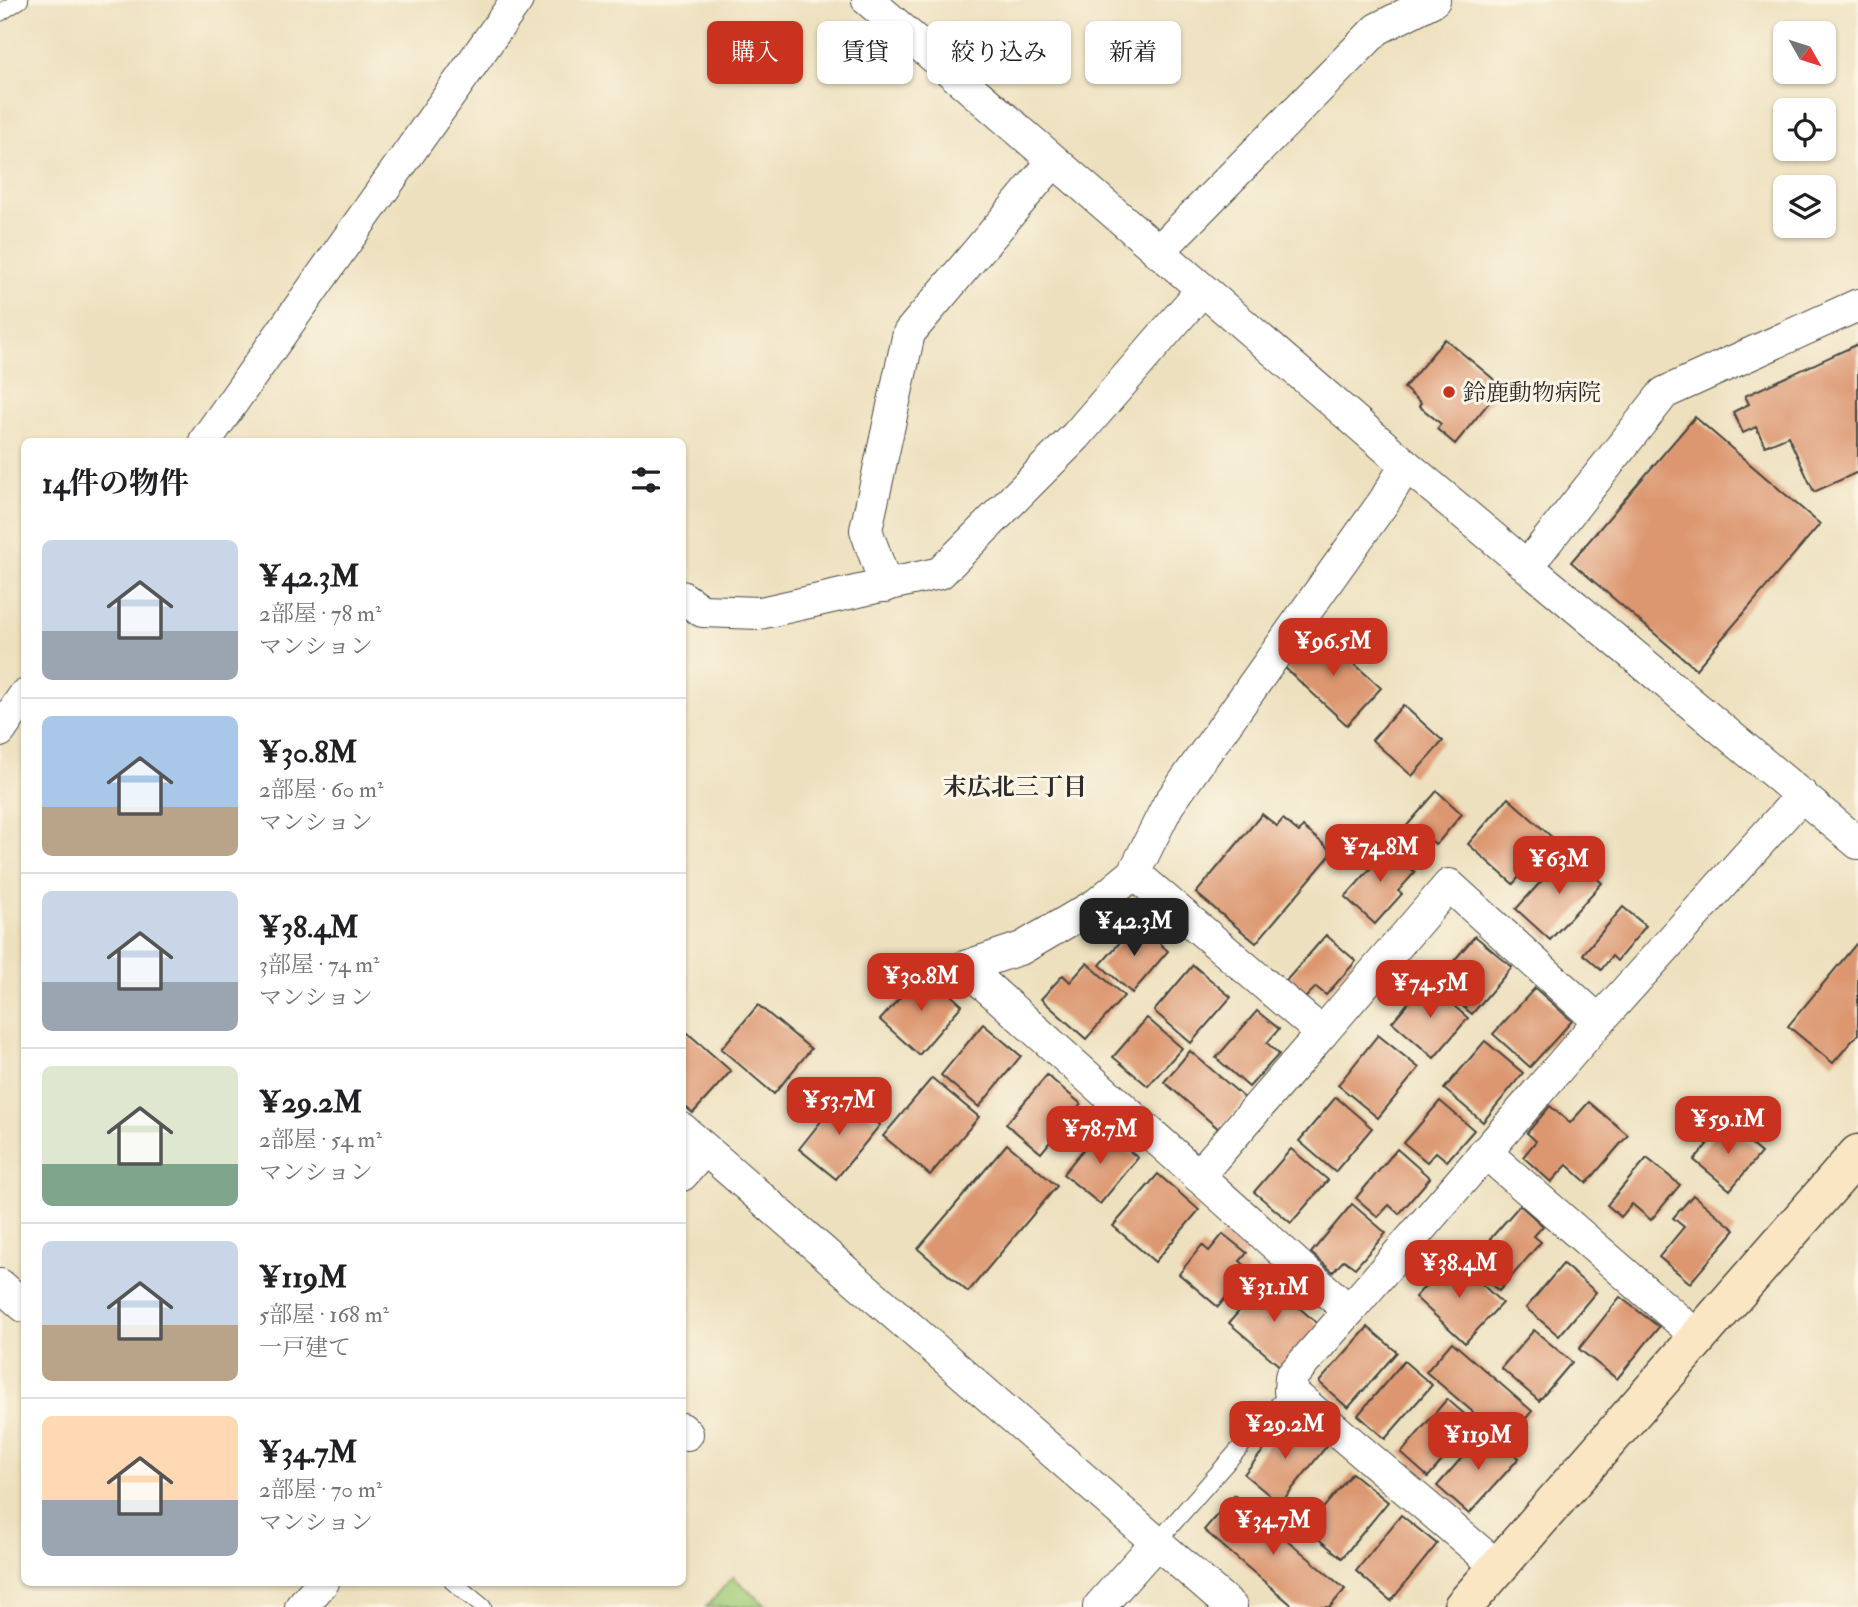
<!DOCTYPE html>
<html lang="ja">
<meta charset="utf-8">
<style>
:root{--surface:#fff;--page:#f6f6f6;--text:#202124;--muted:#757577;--line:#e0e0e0;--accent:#c8321e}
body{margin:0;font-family:"IM FELL Double Pica","Noto Serif JP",serif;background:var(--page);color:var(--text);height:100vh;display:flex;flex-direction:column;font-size:26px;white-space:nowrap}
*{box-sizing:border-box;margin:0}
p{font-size:23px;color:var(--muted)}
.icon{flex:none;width:38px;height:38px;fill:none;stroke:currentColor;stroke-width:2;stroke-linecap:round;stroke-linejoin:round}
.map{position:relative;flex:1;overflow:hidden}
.side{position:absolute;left:21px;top:438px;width:665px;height:1148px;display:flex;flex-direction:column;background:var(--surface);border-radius:10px;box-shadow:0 2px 5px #0004}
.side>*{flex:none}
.hud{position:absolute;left:707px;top:21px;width:665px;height:63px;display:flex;gap:14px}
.needle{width:46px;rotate:129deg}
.buttons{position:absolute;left:1773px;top:21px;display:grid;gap:14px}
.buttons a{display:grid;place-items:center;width:63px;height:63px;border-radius:10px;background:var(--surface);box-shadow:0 2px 5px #0004;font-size:35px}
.price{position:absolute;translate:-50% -60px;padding:0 16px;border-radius:14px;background:var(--accent);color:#fff;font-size:23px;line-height:46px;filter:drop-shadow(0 2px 4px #0008)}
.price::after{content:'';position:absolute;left:50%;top:42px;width:21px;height:16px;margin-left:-10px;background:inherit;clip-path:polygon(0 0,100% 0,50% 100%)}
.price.on{background:#222;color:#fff}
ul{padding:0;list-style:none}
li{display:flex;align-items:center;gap:21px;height:175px;padding:0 21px}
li+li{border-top:2px solid var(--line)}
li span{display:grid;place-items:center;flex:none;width:196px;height:140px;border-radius:10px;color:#555}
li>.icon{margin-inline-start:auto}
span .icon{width:84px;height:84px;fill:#fffc;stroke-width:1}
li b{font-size:30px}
h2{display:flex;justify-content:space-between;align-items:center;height:84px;padding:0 21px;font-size:30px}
.chip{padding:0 24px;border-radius:10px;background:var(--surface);box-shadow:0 2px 5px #0004;font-size:24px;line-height:63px}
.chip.on{background:var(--accent);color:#fff}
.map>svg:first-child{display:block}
.green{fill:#a3cc78;stroke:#677c52;stroke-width:2}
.building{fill:#dc966f}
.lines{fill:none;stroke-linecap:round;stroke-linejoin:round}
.lane-casing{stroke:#484641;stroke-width:18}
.street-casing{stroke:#484641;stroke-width:34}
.secondary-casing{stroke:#484641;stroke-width:41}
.lane{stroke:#fff;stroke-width:16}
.street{stroke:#fff;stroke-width:32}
.secondary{stroke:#fbe6c4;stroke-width:38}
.poi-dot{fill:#c8321e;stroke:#fcf5e5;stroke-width:2.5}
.labels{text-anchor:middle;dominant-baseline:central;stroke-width:6;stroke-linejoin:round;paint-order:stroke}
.poi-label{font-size:23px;fill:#2b2b2b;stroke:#fcf5e5;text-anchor:start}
.neighbourhood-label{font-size:24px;font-weight:bold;fill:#2b2b2b;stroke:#fcf5e5}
</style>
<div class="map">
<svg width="1858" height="1607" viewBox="0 0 1858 1607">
<rect width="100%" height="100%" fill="#fcf5e5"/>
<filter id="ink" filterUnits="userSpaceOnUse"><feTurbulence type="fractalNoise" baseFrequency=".0143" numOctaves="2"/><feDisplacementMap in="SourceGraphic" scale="14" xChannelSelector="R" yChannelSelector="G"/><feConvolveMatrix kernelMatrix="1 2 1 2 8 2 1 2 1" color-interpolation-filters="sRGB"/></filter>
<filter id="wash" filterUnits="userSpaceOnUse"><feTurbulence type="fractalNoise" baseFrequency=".00686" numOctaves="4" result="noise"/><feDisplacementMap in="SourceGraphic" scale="28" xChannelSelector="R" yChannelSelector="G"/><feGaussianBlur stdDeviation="1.57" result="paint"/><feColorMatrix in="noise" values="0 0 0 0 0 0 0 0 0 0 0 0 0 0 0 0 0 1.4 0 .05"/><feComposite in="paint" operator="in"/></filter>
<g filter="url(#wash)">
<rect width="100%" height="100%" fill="#ede0be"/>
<!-- green -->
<path class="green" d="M733 1577 767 1607H706Z"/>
<g id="blocks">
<!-- building -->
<g class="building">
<path d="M1445 339 1497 382 1486 396 1491 400 1455 444 1437 429 1441 424 1419 406 1421 403 1404 388Z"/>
<path d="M1858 344V472L1814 492 1788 436 1765 446 1756 427 1743 433 1733 412 1749 404 1745 396Z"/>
<path d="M1695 417 1820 524 1696 669 1571 562Z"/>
<path d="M1318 631 1381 688 1347 725 1284 667Z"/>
<path d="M1403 705 1443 741 1412 776 1372 740Z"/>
<path d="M1437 791 1462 814 1436 845 1430 839 1416 855 1397 837Z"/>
<path d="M1508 798 1553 838 1513 884 1468 844Z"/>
<path d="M1262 814 1277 826 1283 819 1299 832 1303 827 1333 852 1256 943 1196 893Z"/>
<path d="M1382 844 1415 872 1398 891 1402 894 1375 924 1345 897 1371 868 1366 863Z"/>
<path d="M1568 852 1602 883 1550 940 1516 909Z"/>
<path d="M1623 907 1646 926 1617 961 1612 956 1601 970 1583 954Z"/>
<path d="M1137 923 1168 951 1132 993 1100 965Z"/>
<path d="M1326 935 1356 961 1326 995 1316 987 1304 999 1285 982Z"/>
<path d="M1475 936 1512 967 1472 1014 1435 983Z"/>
<path d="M1856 944 1858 946V1034L1833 1063 1788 1026Z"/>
<path d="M1087 963 1124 996 1086 1039 1041 999 1063 975 1070 982Z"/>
<path d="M1193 965 1231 997 1191 1043 1154 1011Z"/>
<path d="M924 971 962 1005 919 1055 880 1020Z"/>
<path d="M1426 982 1468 1018 1434 1058 1392 1022Z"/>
<path d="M1535 988 1572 1021 1530 1067 1493 1034Z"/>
<path d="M758 1005 811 1049 774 1094 721 1049Z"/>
<path d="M1257 1011 1279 1029 1267 1043 1279 1054 1249 1087 1216 1058Z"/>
<path d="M1147 1018 1182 1048 1148 1086 1113 1057Z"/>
<path d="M983 1024 1021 1056 979 1107 941 1075Z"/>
<path d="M682 1028 731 1071 693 1113 682 1104Z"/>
<path d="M1378 1035 1419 1068 1378 1118 1338 1085Z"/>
<path d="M1485 1041 1523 1073 1483 1122 1444 1089Z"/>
<path d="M1190 1051 1246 1099 1220 1130 1164 1082Z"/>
<path d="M1047 1075 1081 1104 1041 1153 1006 1124Z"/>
<path d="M932 1078 979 1117 930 1175 883 1136Z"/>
<path d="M842 1095 880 1125 836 1179 799 1149Z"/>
<path d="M1336 1097 1372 1128 1335 1172 1299 1141Z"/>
<path d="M1440 1101 1474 1130 1447 1161 1436 1152 1427 1162 1404 1143Z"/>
<path d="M1589 1102 1628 1135 1587 1183 1567 1165 1551 1182 1523 1157 1536 1141 1527 1133 1550 1106 1570 1123Z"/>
<path d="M1725 1123 1761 1153 1730 1190 1694 1160Z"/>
<path d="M1101 1128 1138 1158 1100 1204 1063 1174Z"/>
<path d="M1007 1144 1057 1186 968 1292 918 1249Z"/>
<path d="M1291 1149 1328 1180 1291 1223 1254 1192Z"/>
<path d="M1397 1149 1430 1178 1399 1214 1389 1205 1378 1217 1356 1198Z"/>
<path d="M1647 1158 1680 1185 1651 1220 1632 1204 1621 1217 1607 1205Z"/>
<path d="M1158 1174 1199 1210 1155 1262 1113 1226Z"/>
<path d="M1693 1195 1735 1230 1690 1283 1659 1257 1684 1227 1673 1218Z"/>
<path d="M1352 1204 1386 1233 1355 1268 1344 1260 1333 1272 1311 1253Z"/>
<path d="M1520 1205 1543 1226 1534 1236 1541 1242 1499 1291 1468 1264Z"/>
<path d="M1223 1234 1247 1253 1240 1261 1249 1269 1218 1307 1179 1274 1202 1245 1209 1251Z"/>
<path d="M1453 1257 1502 1303 1465 1343 1415 1297Z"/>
<path d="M1563 1264 1596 1292 1559 1336 1526 1308Z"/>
<path d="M1266 1279 1319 1325 1282 1368 1229 1323Z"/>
<path d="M1620 1297 1659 1327 1617 1379 1579 1349Z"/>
<path d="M1368 1327 1397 1352 1348 1408 1319 1382Z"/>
<path d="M1534 1330 1572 1362 1539 1401 1501 1368Z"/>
<path d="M1452 1342 1532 1411 1507 1441 1426 1372Z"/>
<path d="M1404 1361 1432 1385 1385 1439 1358 1415Z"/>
<path d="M1447 1399 1475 1423 1428 1477 1401 1453Z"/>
<path d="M1290 1418 1326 1447 1280 1504 1244 1474Z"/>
<path d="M1486 1430 1519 1458 1469 1514 1437 1486Z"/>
<path d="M1352 1473 1388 1502 1342 1558 1306 1529Z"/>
<path d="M1234 1495 1345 1589 1330 1607H1294L1204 1530Z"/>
<path d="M1401 1515 1437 1544 1391 1601 1356 1571Z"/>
</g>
</g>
</g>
<g filter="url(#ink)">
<use href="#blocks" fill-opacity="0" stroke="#484641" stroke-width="2"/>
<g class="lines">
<!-- lane casing -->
<g class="lane-casing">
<g id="lane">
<path d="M0 13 20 0"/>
<path d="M1157 1542 1290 1391"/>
<path d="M453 1582 483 1607"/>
</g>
</g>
<!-- street casing -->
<g class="street-casing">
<g id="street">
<path d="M868 0 1406 465 1858 843"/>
<path d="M1158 252 1377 29 1434 0"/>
<path d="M205 441 517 0"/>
<path d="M1528 565 1664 393 1858 305"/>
<path d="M886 586 866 530 909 333 1053 162"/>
<path d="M682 597 702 611 760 613 940 573 1076 436 1202 290"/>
<path d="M0 731 24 696"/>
<path d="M1134 873 1322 1033 1449 885 1599 1021 1349 1311 965 967 1022 948 1097 904 1134 873 1168 805 1385 500 1406 465"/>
<path d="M1599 1021 1802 795"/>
<path d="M682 1129 705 1149"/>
<path d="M1485 1152 1698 1337"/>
<path d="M682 1175 705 1149 1231 1607"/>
<path d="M1198 1176 1322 1033"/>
<path d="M0 1285 24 1306"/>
<path d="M1349 1311 1291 1377 1290 1391 1498 1567"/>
<path d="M682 1429 687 1434"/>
<path d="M301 1607 323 1582"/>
<path d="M1099 1607 1157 1542"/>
</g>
</g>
<!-- secondary casing -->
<g class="secondary-casing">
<path id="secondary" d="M1463 1607 1858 1154"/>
</g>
<!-- lane -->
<use href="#lane" class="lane"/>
<!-- street -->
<use href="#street" class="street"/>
<!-- secondary -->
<use href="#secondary" class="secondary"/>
</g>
</g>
<!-- markers -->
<circle class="poi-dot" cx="1449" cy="392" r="7"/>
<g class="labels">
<!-- poi labels -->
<g class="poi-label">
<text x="1463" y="392">鈴鹿動物病院</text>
</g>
<!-- neighbourhood labels -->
<g class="neighbourhood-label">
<text x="1015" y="787">末広北三丁目</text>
</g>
</g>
</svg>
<div class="buttons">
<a><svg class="needle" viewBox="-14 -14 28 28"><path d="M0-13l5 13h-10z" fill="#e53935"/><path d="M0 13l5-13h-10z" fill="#757577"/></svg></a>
<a><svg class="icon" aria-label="locate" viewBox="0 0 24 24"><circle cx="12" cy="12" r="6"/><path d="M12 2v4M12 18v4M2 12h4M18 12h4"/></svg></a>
<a><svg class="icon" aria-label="layers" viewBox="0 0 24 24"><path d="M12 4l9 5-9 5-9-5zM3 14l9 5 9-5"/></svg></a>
</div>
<b class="price" style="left:1333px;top:678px">¥96.5M</b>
<b class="price" style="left:1380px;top:884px">¥74.8M</b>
<b class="price" style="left:1559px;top:896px">¥63M</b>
<b class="price on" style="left:1134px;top:958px">¥42.3M</b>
<b class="price" style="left:921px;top:1013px">¥30.8M</b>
<b class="price" style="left:1430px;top:1020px">¥74.5M</b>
<b class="price" style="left:839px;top:1137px">¥53.7M</b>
<b class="price" style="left:1728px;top:1156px">¥59.1M</b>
<b class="price" style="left:1100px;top:1166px">¥78.7M</b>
<b class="price" style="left:1459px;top:1300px">¥38.4M</b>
<b class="price" style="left:1274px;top:1324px">¥31.1M</b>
<b class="price" style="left:1285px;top:1461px">¥29.2M</b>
<b class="price" style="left:1478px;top:1472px">¥119M</b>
<b class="price" style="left:1273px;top:1557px">¥34.7M</b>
<div class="hud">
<a class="chip on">購入</a>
<a class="chip">賃貸</a>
<a class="chip">絞り込み</a>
<a class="chip">新着</a>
</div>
<section class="side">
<h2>14件の物件<svg class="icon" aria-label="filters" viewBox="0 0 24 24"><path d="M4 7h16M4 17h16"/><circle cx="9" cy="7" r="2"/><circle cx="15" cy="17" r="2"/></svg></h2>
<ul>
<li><span style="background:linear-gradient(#c9d6e8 65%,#9aa5b1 0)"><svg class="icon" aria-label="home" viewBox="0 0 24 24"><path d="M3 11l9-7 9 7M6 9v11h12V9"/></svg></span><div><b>¥42.3M</b><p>2部屋 · 78 m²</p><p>マンション</p></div></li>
<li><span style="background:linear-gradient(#a9c7e8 65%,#b9a48a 0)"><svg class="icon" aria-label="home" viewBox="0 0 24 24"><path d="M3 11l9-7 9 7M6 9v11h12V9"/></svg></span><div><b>¥30.8M</b><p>2部屋 · 60 m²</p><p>マンション</p></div></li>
<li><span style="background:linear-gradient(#c9d6e8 65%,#9aa5b1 0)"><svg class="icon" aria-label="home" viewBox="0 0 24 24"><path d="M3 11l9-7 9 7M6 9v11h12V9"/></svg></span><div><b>¥38.4M</b><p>3部屋 · 74 m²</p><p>マンション</p></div></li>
<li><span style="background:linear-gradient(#dfe7d0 70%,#7fa58c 0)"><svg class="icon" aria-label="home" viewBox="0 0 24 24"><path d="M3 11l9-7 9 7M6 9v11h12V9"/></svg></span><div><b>¥29.2M</b><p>2部屋 · 54 m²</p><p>マンション</p></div></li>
<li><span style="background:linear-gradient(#c9d6e8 60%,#b9a48a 0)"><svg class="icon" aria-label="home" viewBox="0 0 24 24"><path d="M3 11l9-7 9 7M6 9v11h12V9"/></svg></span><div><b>¥119M</b><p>5部屋 · 168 m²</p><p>一戸建て</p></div></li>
<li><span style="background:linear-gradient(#ffd9b3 60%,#9aa5b1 0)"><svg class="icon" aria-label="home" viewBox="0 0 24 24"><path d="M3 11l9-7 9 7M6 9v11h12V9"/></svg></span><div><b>¥34.7M</b><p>2部屋 · 70 m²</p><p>マンション</p></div></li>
</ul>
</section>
</div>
